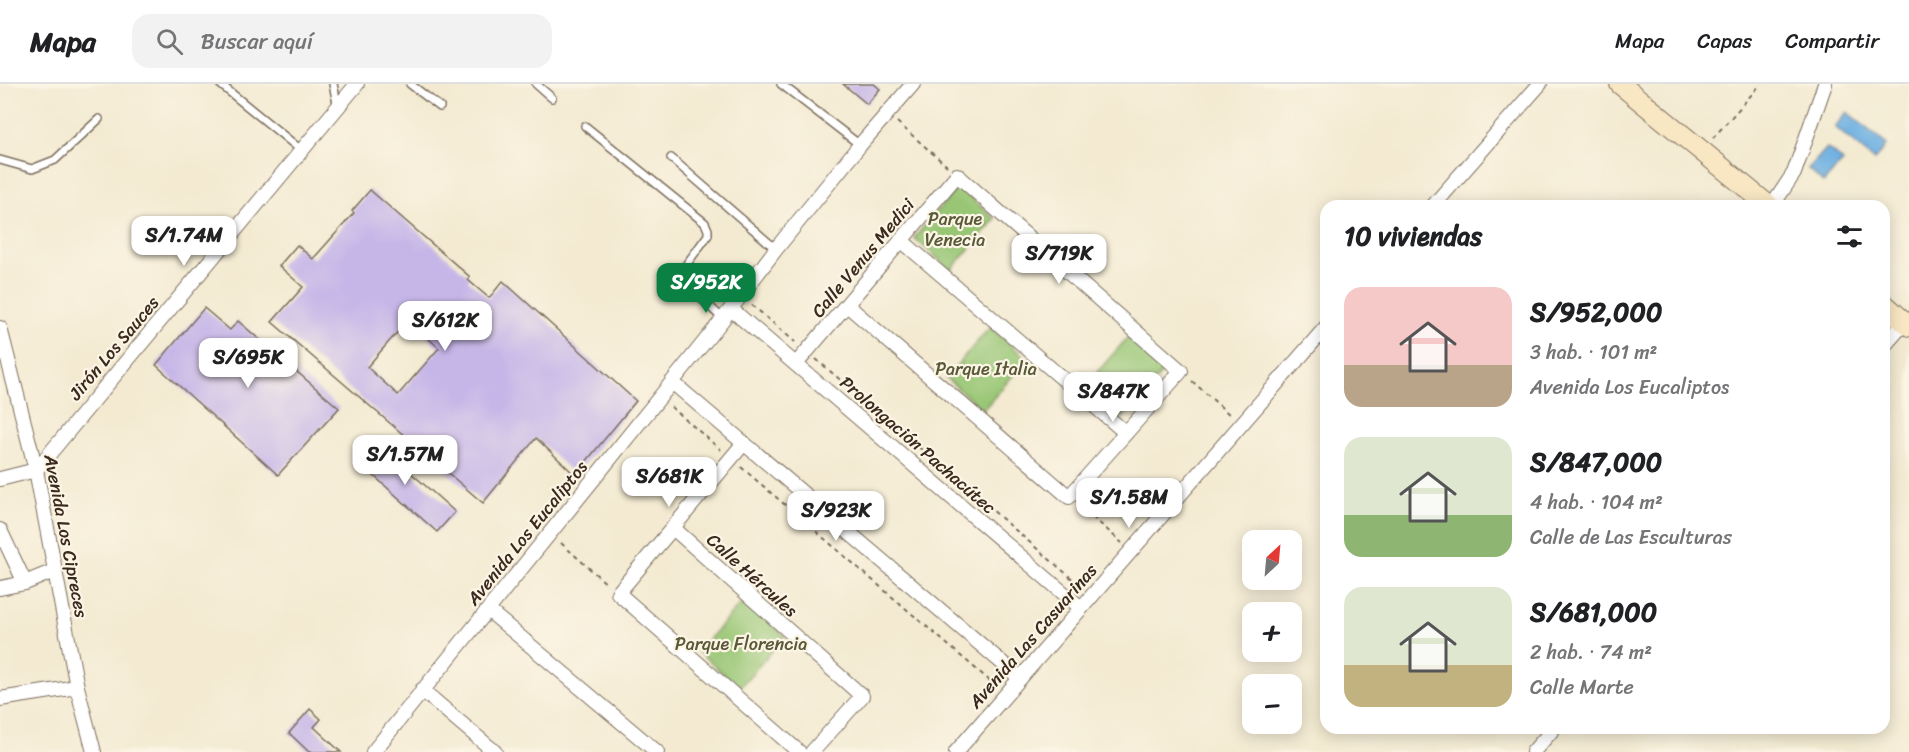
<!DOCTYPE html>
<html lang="es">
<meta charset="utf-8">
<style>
:root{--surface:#fff;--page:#f2f2f2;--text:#202124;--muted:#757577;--line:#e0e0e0;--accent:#0b8043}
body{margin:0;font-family:Sriracha,sans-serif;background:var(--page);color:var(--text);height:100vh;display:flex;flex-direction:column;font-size:22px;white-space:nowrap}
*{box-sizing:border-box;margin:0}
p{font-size:20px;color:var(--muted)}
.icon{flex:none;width:33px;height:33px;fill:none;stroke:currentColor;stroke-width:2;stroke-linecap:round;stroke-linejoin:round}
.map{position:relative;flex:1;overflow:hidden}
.panel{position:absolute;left:1320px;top:116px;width:570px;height:534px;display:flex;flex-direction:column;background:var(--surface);border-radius:18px;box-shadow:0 3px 15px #0003}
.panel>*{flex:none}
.needle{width:39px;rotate:26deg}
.buttons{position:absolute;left:1242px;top:446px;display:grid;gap:12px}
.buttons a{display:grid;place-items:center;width:60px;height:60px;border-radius:12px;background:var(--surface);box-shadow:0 3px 15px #0003;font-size:30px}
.price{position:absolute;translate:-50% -51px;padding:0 14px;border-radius:12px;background:#fff;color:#222;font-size:20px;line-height:39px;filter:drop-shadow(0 2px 3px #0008)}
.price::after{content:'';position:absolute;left:50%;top:36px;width:18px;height:14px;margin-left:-9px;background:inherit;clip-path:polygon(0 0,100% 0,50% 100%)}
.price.selected{background:var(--accent);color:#fff}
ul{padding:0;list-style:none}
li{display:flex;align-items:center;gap:18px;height:150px;padding:0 24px}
li span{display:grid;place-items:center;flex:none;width:168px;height:120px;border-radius:18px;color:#555}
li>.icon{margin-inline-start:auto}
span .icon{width:72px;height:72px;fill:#fffc;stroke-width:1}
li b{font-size:26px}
h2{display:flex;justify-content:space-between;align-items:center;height:72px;padding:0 24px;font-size:26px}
header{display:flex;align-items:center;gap:36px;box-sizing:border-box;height:84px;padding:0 30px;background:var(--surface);border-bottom:2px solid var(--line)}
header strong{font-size:28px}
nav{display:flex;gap:33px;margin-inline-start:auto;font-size:21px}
.search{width:420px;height:54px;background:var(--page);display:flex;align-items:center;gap:15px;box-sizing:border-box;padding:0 21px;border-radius:18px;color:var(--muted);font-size:22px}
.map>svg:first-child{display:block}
.green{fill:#98c674;stroke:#6a7849;stroke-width:1.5}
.water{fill:#6bafe1;stroke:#536c80;stroke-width:1.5}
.building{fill:#c6b6e8;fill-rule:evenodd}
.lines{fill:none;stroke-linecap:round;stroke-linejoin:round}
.service-casing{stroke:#7b6d5d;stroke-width:10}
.minor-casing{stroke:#7b6d5d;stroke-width:16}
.secondary-casing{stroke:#7b6d5d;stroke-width:22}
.path{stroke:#7b6d5d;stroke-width:2;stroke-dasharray:4.5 4.5;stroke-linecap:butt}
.service{stroke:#fff;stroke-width:7}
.minor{stroke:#fff;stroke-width:14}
.secondary{stroke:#f9e7c3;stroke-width:20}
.labels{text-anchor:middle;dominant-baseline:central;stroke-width:4.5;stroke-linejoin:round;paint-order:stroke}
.park-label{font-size:18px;fill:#575938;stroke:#fcf5e5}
.street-label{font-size:18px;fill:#3b2a1e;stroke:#fcf5e5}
</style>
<header>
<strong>Mapa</strong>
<div class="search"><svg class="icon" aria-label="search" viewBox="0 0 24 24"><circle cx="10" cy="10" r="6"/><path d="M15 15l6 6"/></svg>Buscar aquí</div>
<nav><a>Mapa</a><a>Capas</a><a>Compartir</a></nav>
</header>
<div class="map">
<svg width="1909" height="668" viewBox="0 0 1909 668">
<rect width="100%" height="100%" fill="#fcf5e5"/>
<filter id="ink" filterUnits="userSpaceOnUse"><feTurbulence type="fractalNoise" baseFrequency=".0167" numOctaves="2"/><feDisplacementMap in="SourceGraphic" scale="12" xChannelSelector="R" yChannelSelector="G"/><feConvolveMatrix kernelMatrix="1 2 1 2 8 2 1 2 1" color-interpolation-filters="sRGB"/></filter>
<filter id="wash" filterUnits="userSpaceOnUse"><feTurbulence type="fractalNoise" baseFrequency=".008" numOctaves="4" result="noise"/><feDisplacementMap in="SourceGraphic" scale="24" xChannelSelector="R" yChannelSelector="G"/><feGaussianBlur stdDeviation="1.35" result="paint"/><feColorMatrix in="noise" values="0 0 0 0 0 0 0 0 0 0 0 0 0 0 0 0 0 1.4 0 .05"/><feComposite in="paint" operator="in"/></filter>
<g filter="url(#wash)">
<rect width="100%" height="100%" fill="#f3ead1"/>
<!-- green -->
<g class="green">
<path d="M958 103 995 135 951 186 914 154Z"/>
<path d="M990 243 1027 275 983 326 946 294Z"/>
<path d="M1130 251 1167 283 1122 334 1085 302Z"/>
<path d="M744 516 785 552 739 604 698 567Z"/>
</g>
<!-- water -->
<g class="water">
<path d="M1847 28 1887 61 1874 76 1835 43Z"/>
<path d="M1827 64 1843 77 1823 99 1808 85Z"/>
</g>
<g id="blocks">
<!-- building -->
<g class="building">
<path d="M843 0H874L880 5 867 20Z"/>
<path d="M370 106 470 193 468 196 489 214 503 197 636 317 575 391 536 354 483 419 272 238 303 203 279 182 297 161 313 175 354 129 352 127ZM408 236 439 264 398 311 367 283Z"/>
<path d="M204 224 230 246 238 237 339 324 278 391 156 281Z"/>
<path d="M373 355 455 428 437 448 355 375Z"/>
<path d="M310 625 321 635 314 643 341 668H309L289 649Z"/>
</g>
</g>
</g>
<g filter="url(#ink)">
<use href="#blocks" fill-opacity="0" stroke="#7b6d5d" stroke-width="1.5"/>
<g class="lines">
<!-- service casing -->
<g class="service-casing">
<g id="service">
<path d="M220 0 301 66"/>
<path d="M333 0 338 24"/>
<path d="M410 0 440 23"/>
<path d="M536 0 552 14"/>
<path d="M781 0 860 61"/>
<path d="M585 42 705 139 708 146V151L683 185 681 191 683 197 723 235"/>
<path d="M671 74 776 165"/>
<path d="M0 76 32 85 55 76 99 35"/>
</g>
</g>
<!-- minor casing -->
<g class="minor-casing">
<g id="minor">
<path d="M1433 122 1540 0"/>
<path d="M1772 122 1794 89 1825 0"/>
<path d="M902 157 1126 349"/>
<path d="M731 225 1081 524"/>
<path d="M0 244 36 386 77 603 94 668"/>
<path d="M1884 262 1905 238"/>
<path d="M796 280 957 91 1181 287 1069 413 847 221"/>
<path d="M672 298 1020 594"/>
<path d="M744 359 618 509 799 668"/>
<path d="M0 395 36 386 357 0"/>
<path d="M673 444 862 612 812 668"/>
<path d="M0 446 25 499"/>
<path d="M0 504 25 499 54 487"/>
<path d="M488 526 657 668"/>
<path d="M422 606 495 668"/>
<path d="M0 615 77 603"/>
<path d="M373 668 723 235 776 165 860 61 913 0"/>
<path d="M956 668 1326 243"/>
<path d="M1533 668 1554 644"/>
</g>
</g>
<!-- secondary casing -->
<g class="secondary-casing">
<g id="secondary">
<path d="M1620 0 1769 122"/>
<path d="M1884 220 1909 242"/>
</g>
</g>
<!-- path -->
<g class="path">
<path d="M897 38 947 82"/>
<path d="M1713 54 1761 0"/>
<path d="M752 221 795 258"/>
<path d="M816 275 1083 504"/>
<path d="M1192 297 1230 331"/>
<path d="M671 323 721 366"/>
<path d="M741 383 997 603"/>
<path d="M1079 421 1122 459"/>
<path d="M561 459 608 501"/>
</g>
<!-- service -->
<use href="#service" class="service"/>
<!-- minor -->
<use href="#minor" class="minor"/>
<!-- secondary -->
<use href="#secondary" class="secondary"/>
</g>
</g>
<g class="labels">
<!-- park labels -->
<g class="park-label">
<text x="955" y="135">Parque<tspan x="955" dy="21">Venecia</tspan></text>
<text x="986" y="285">Parque Italia</text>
<text x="741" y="560">Parque Florencia</text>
</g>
<!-- street labels -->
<g class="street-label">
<text transform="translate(863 174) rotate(-50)">Calle Venus Medici</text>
<text transform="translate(114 264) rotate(-50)">Jirón Los Sauces</text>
<text transform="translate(918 361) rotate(41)">Prolongación Pachacútec</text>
<text transform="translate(527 449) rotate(-51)">Avenida Los Eucaliptos</text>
<text transform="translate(66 452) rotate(79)">Avenida Los Cipreces</text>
<text transform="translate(752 491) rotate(42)">Calle Hércules</text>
<text transform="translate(1033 552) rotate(-49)">Avenida Las Casuarinas</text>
</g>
</g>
</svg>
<div class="buttons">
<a><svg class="needle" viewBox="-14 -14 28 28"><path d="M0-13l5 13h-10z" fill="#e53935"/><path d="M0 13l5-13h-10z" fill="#757577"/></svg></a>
<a>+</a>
<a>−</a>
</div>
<b class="price" style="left:184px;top:183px">S/1.74M</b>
<b class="price" style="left:1059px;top:201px">S/719K</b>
<b class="price selected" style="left:706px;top:230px">S/952K</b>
<b class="price" style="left:445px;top:268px">S/612K</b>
<b class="price" style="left:248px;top:305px">S/695K</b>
<b class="price" style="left:1113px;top:339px">S/847K</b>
<b class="price" style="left:405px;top:402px">S/1.57M</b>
<b class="price" style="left:669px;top:424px">S/681K</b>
<b class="price" style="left:1129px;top:445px">S/1.58M</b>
<b class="price" style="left:836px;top:458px">S/923K</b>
<section class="panel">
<h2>10 viviendas<svg class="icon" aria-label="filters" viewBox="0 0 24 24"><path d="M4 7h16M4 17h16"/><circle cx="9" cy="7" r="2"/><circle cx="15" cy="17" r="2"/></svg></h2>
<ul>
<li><span style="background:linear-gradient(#f6c9c9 65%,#b9a48a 0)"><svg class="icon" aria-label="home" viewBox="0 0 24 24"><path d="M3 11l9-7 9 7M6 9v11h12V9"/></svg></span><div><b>S/952,000</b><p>3 hab. · 101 m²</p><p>Avenida Los Eucaliptos</p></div></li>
<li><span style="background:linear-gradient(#dfe7d0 65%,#8fb573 0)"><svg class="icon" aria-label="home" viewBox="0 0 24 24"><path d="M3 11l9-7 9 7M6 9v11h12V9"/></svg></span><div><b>S/847,000</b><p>4 hab. · 104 m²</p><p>Calle de Las Esculturas</p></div></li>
<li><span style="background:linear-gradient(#dfe7d0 65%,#c2b280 0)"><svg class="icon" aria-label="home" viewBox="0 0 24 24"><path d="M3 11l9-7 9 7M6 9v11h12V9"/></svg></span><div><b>S/681,000</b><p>2 hab. · 74 m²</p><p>Calle Marte</p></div></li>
</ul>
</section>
</div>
